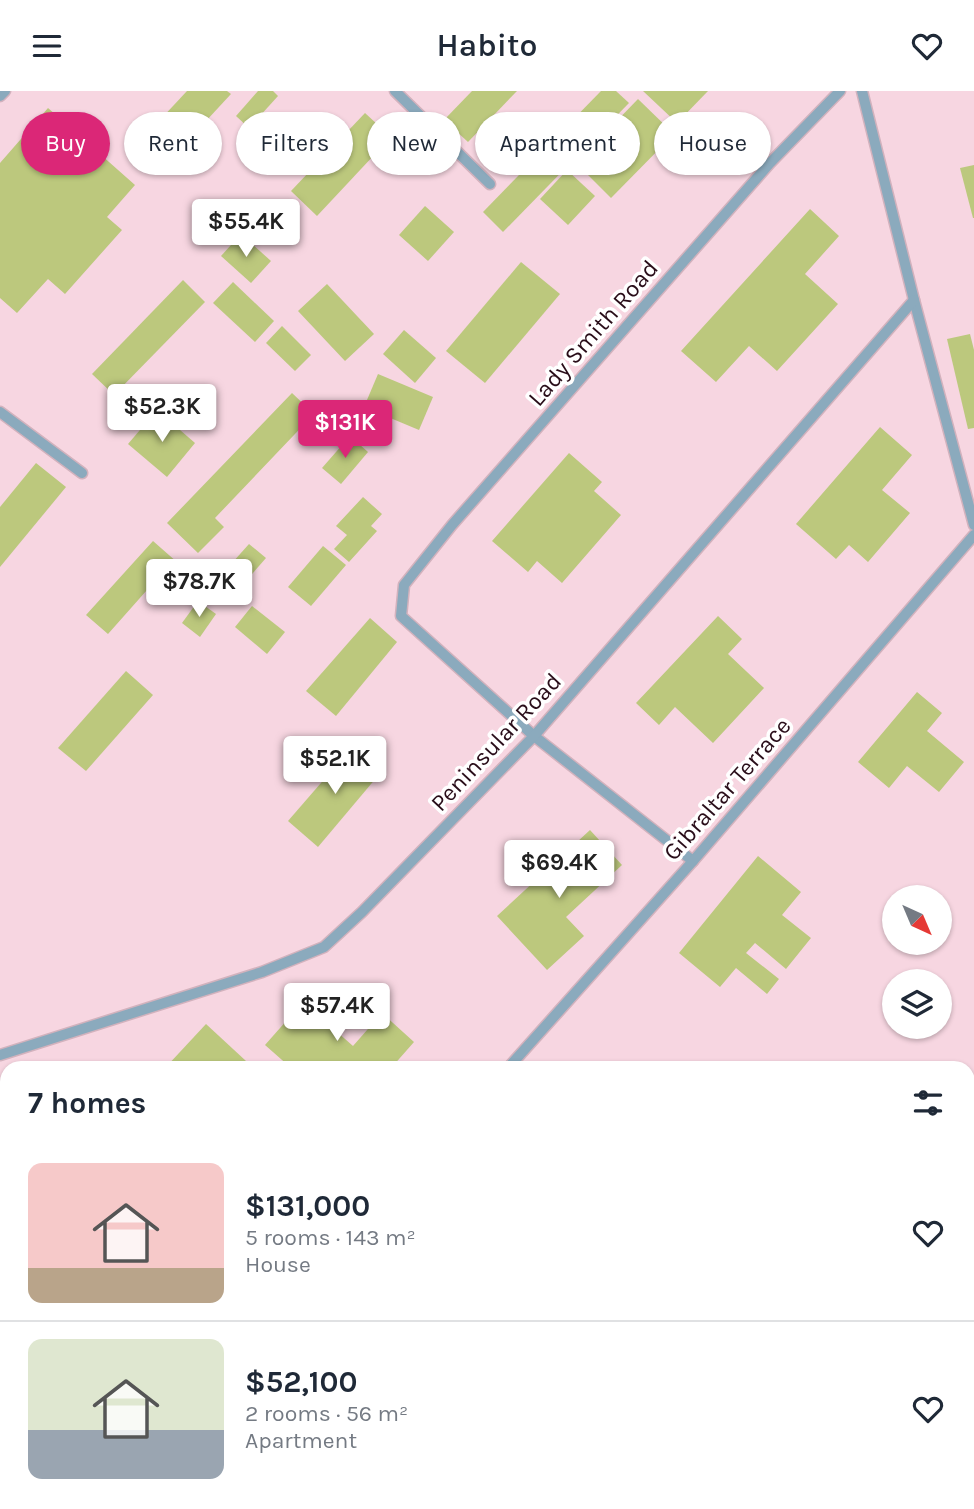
<!DOCTYPE html>
<meta charset="utf-8">
<style>
:root{--surface:#fff;--page:#f6f6f7;--text:#1f2937;--muted:#747a83;--line:#e0e1e3;--accent:#db2777}
body{margin:0;font-family:Karla,sans-serif;background:var(--page);color:var(--text);height:100vh;display:flex;flex-direction:column;font-size:26px;white-space:nowrap}
*{box-sizing:border-box;margin:0}
p{font-size:23px;color:var(--muted)}
.icon{flex:none;width:38px;height:38px;fill:none;stroke:currentColor;stroke-width:2;stroke-linecap:round;stroke-linejoin:round}
.map{position:relative;flex:1;overflow:hidden}
.details{position:absolute;left:0px;top:970px;width:975px;height:450px;display:flex;flex-direction:column;background:var(--surface);border-radius:21px 21px 0 0;box-shadow:0 2px 5px #0004}
.details>*{flex:none}
.guide{position:absolute;left:21px;top:21px;width:933px;height:63px;display:flex;gap:14px}
.needle{width:46px;rotate:136deg}
.controls{position:absolute;left:882px;top:794px;display:grid;gap:14px}
.controls a{display:grid;place-items:center;width:70px;height:70px;border-radius:50%;background:var(--surface);box-shadow:0 2px 5px #0004;font-size:35px}
.price{position:absolute;translate:-50% -60px;padding:0 16px;border-radius:7px;background:#fff;color:#222;font-size:23px;line-height:46px;filter:drop-shadow(0 2px 4px #0008)}
.price::after{content:'';position:absolute;left:50%;top:42px;width:21px;height:16px;margin-left:-10px;background:inherit;clip-path:polygon(0 0,100% 0,50% 100%)}
.price.selected{background:var(--accent);color:#fff}
ul{padding:0;list-style:none}
li{display:flex;align-items:center;gap:21px;height:175px;padding:0 28px}
li+li{border-top:2px solid var(--line)}
li span{display:grid;place-items:center;flex:none;width:196px;height:140px;border-radius:14px;color:#555}
li>.icon{margin-inline-start:auto}
span .icon{width:84px;height:84px;fill:#fffc;stroke-width:1}
li b{font-size:30px}
h2{display:flex;justify-content:space-between;align-items:center;height:84px;padding:0 28px;font-size:30px}
.pill{padding:0 24px;border-radius:32px;background:var(--surface);box-shadow:0 2px 5px #0004;font-size:24px;line-height:63px}
.pill.selected{background:var(--accent);color:#fff}
header{display:flex;justify-content:space-between;align-items:center;height:91px;padding:0 28px;background:var(--surface);font-size:32px;font-weight:600}
.map>svg:first-child{display:block}
.building{fill:#bcc87d}
.lines{fill:none;stroke-linecap:round;stroke-linejoin:round}
.service-casing{stroke:#d2b2bd;stroke-width:13}
.service{stroke:#8baabd;stroke-width:10}
.labels{text-anchor:middle;dominant-baseline:central;stroke-width:7;stroke-linejoin:round;paint-order:stroke}
.street-label{font-size:24px;fill:#290d19;stroke:#fff}
</style>
<header><svg class="icon" aria-label="menu" viewBox="0 0 24 24"><path d="M4 6h16M4 12h16M4 18h16"/></svg>Habito<svg class="icon" aria-label="heart" viewBox="0 0 24 24"><path d="M12 20l-8-8c-3-5 5-10 8-4 3-6 11-1 8 4z"/></svg></header>
<div class="map">
<svg width="974" height="1418" viewBox="0 0 974 1418">
<rect width="100%" height="100%" fill="#f7d6e1"/>
<!-- building -->
<g class="building">
<path d="M187 0H227L231 3 156 84 131 60Z"/>
<path d="M258 0H273L278 5 249 37 236 25Z"/>
<path d="M472 0H517L468 51 444 29Z"/>
<path d="M601 0H616L629 12 503 141 483 121Z"/>
<path d="M643 0H708L677 32Z"/>
<path d="M638 8 674 43 611 107 576 72Z"/>
<path d="M48 17 135 94 107 126 122 139 65 203 48 188 17 222 0 207V72Z"/>
<path d="M365 22 391 46 317 125 291 100Z"/>
<path d="M974 74V127H973L960 77Z"/>
<path d="M567 79 595 105 568 134 540 108Z"/>
<path d="M425 115 454 141 428 170 399 144Z"/>
<path d="M810 118 839 145 805 183 838 213 777 280 749 255 716 291 681 260Z"/>
<path d="M241 143 271 170 251 192 221 165Z"/>
<path d="M521 171 560 203 485 292 446 260Z"/>
<path d="M183 189 205 211 114 304 92 283Z"/>
<path d="M233 191 274 230 255 251 213 212Z"/>
<path d="M327 193 374 243 345 270 298 220Z"/>
<path d="M282 235 311 264 295 280 266 252Z"/>
<path d="M404 239 436 267 415 292 383 263Z"/>
<path d="M970 243 974 259V337L968 338 947 248Z"/>
<path d="M378 283 433 306 419 339 364 316Z"/>
<path d="M292 302 314 323 215 427 224 436 198 462 167 432Z"/>
<path d="M157 319 195 352 167 386 128 353Z"/>
<path d="M880 336 912 364 882 399 910 422 868 471 849 454 836 468 796 433Z"/>
<path d="M350 345 368 361 341 393 322 377Z"/>
<path d="M569 362 602 391 594 400 621 424 562 492 537 470 528 481 492 450Z"/>
<path d="M36 372 66 396 0 476V416Z"/>
<path d="M363 406 382 423 371 435 377 440 349 471 334 458 347 444 336 435Z"/>
<path d="M153 450 186 479 167 500 155 490 108 543 86 524Z"/>
<path d="M249 453 266 467 232 506 215 491Z"/>
<path d="M323 455 346 474 311 515 288 496Z"/>
<path d="M198 510 216 523 200 546 182 532Z"/>
<path d="M252 515 285 541 267 563 235 536Z"/>
<path d="M718 525 742 548 728 563 764 597 713 652 675 616 659 634 636 612Z"/>
<path d="M370 527 397 551 336 625 306 600Z"/>
<path d="M126 580 153 604 86 680 58 657Z"/>
<path d="M917 601 942 622 927 640 964 671 939 701 907 675 889 697 858 671Z"/>
<path d="M353 655 382 680 318 756 288 730Z"/>
<path d="M590 739 622 774 566 826 584 845 547 879 497 825Z"/>
<path d="M758 765 801 801 782 824 811 847 786 878 755 852 746 862 779 888 767 903 736 877 720 896 679 862Z"/>
<path d="M303 911 353 955 382 922 414 951 392 976H290L265 954Z"/>
<path d="M206 933 246 970 240 976H166Z"/>
<path d="M968 1159 974 1165V1183L968 1191Z"/>
<path d="M968 1213 974 1218V1225L968 1232Z"/>
<path d="M7 1375V1412H48L43 1418H0V1383Z"/>
</g>
<g class="lines">
<!-- service casing -->
<g class="service-casing">
<g id="service">
<path d="M395 0 490 93"/>
<path d="M862 0 914 209 974 434"/>
<path d="M0 5 5 0"/>
<path d="M0 321 82 382"/>
<path d="M693 770 534 645 401 525 404 494 452 434 770 72 840 0"/>
<path d="M0 964 262 881 324 856 362 821 534 645 914 209"/>
<path d="M509 976 693 770 974 444"/>
<path d="M114 1418 119 1412"/>
</g>
</g>
<!-- service -->
<use href="#service" class="service"/>
</g>
<g class="labels">
<!-- street labels -->
<g class="street-label">
<text transform="translate(593 242) rotate(-49)">Lady Smith Road</text>
<text transform="translate(496 651) rotate(-47)">Peninsular Road</text>
<text transform="translate(727 698) rotate(-49)">Gibraltar Terrace</text>
</g>
</g>
</svg>
<div class="controls">
<a><svg class="needle" viewBox="-14 -14 28 28"><path d="M0-13l5 13h-10z" fill="#e53935"/><path d="M0 13l5-13h-10z" fill="#747a83"/></svg></a>
<a><svg class="icon" aria-label="layers" viewBox="0 0 24 24"><path d="M12 4l9 5-9 5-9-5zM3 14l9 5 9-5"/></svg></a>
</div>
<b class="price" style="left:246px;top:168px">$55.4K</b>
<b class="price" style="left:162px;top:353px">$52.3K</b>
<b class="price selected" style="left:345px;top:369px">$131K</b>
<b class="price" style="left:199px;top:528px">$78.7K</b>
<b class="price" style="left:335px;top:705px">$52.1K</b>
<b class="price" style="left:559px;top:809px">$69.4K</b>
<b class="price" style="left:337px;top:952px">$57.4K</b>
<div class="guide">
<a class="pill selected">Buy</a>
<a class="pill">Rent</a>
<a class="pill">Filters</a>
<a class="pill">New</a>
<a class="pill">Apartment</a>
<a class="pill">House</a>
</div>
<section class="details">
<h2>7 homes<svg class="icon" aria-label="filters" viewBox="0 0 24 24"><path d="M4 7h16M4 17h16"/><circle cx="9" cy="7" r="2"/><circle cx="15" cy="17" r="2"/></svg></h2>
<ul>
<li><span style="background:linear-gradient(#f6c9c9 75%,#b9a48a 0)"><svg class="icon" aria-label="home" viewBox="0 0 24 24"><path d="M3 11l9-7 9 7M6 9v11h12V9"/></svg></span><div><b>$131,000</b><p>5 rooms · 143 m²</p><p>House</p></div><svg class="icon" aria-label="heart" viewBox="0 0 24 24"><path d="M12 20l-8-8c-3-5 5-10 8-4 3-6 11-1 8 4z"/></svg></li>
<li><span style="background:linear-gradient(#dfe7d0 65%,#9aa5b1 0)"><svg class="icon" aria-label="home" viewBox="0 0 24 24"><path d="M3 11l9-7 9 7M6 9v11h12V9"/></svg></span><div><b>$52,100</b><p>2 rooms · 56 m²</p><p>Apartment</p></div><svg class="icon" aria-label="heart" viewBox="0 0 24 24"><path d="M12 20l-8-8c-3-5 5-10 8-4 3-6 11-1 8 4z"/></svg></li>
</ul>
</section>
</div>
